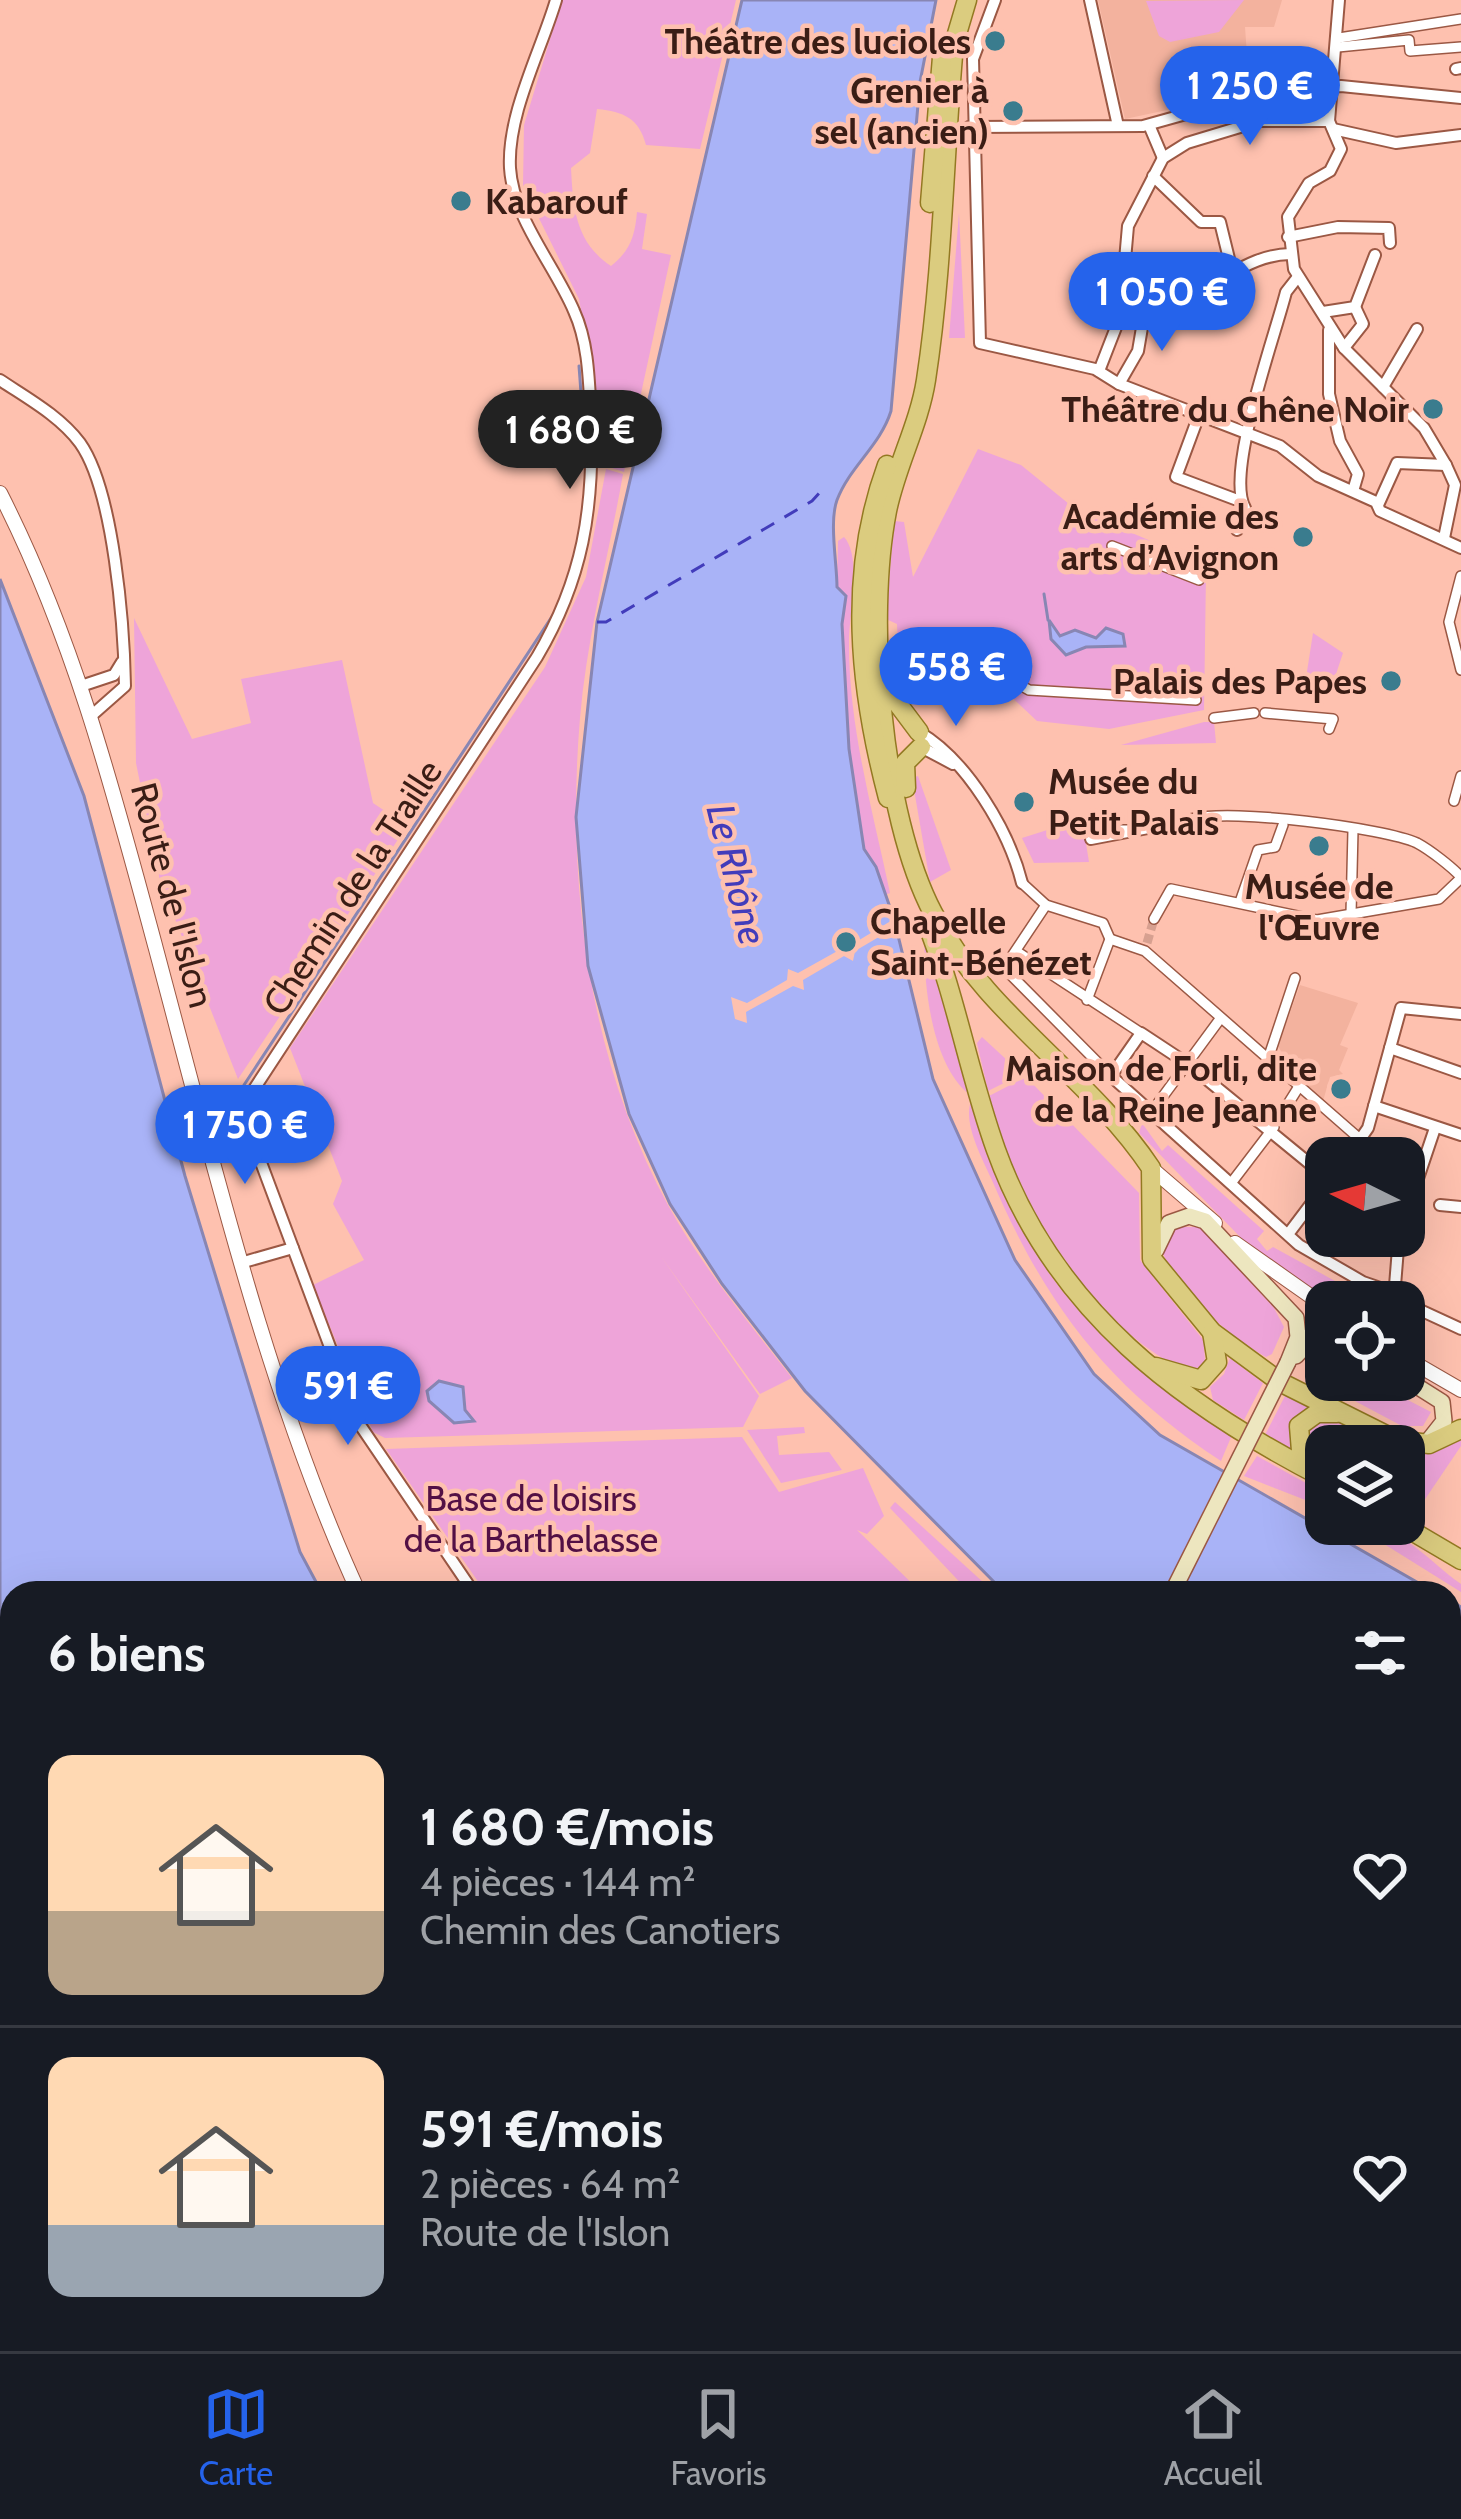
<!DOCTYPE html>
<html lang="fr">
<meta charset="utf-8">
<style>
:root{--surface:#171b24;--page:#20242c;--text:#f1f3f6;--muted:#9ea1a6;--line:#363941;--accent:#2563eb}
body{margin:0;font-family:Cabin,sans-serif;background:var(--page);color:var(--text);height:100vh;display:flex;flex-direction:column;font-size:45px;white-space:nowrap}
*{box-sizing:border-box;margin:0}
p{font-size:39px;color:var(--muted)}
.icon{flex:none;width:66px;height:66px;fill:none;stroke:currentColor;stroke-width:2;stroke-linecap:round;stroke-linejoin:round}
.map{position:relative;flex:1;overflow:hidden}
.details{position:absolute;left:0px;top:1581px;width:1461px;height:771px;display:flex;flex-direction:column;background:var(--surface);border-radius:36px 36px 0 0;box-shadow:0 12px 48px #0002}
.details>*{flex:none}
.needle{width:78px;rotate:275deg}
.buttons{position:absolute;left:1305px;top:1137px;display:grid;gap:24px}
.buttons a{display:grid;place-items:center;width:120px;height:120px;border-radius:24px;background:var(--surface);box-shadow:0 12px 48px #0002;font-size:60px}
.price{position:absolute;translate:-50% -102px;padding:0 27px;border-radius:42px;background:var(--accent);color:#fff;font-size:39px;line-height:78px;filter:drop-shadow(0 3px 6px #0008)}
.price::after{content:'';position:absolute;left:50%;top:72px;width:36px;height:27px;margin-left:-18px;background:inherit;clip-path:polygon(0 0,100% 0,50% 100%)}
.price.on{background:#222;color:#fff}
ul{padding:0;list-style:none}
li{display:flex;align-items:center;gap:36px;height:300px;padding:0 48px}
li+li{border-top:3px solid var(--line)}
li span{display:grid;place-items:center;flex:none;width:336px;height:240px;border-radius:24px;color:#555}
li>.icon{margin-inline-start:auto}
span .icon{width:144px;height:144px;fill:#fffc;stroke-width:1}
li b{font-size:51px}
h2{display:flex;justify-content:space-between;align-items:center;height:144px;padding:0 48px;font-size:51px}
.dock{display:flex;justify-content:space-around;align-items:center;height:168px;border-top:3px solid var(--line);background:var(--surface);font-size:33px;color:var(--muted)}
.dock a{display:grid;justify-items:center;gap:6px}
.dock .on{color:var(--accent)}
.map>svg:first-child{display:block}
.built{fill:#f3b29e}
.green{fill:#eea4d9}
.water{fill:#a9b3f7;stroke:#8886b3;stroke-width:3}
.pier{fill:#fec1af}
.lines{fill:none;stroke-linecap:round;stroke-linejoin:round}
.stream{stroke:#8886b3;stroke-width:3}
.ferry{stroke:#423cbb;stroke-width:3;stroke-dasharray:15 12;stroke-linecap:butt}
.pedestrian-tunnel{stroke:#d7a090;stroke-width:9;stroke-dasharray:9 4.5;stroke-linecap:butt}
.pedestrian-casing{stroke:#9b5844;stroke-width:12}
.minor-casing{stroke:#9b5844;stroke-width:14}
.tertiary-casing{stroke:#9b5844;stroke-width:16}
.secondary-casing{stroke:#9b5844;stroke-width:18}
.primary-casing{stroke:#937922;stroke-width:21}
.pedestrian{stroke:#fff;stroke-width:9}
.minor{stroke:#fff;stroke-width:10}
.tertiary{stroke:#fff;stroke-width:14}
.secondary{stroke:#ede6bf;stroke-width:15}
.primary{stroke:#dbcc7f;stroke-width:18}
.secondary-bridge-casing{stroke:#9b5844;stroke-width:18;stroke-linecap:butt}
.secondary-bridge{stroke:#ede6bf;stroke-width:15}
.poi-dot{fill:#3a7c8e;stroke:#fec1af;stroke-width:4.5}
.labels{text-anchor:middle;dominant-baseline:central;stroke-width:9;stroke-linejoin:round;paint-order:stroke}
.poi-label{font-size:36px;font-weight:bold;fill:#3a1d15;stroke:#fec1af;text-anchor:end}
.street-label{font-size:36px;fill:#3a1d15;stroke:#fec1af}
.park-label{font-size:36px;fill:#531045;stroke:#fec1af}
.water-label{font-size:39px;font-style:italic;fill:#423cbb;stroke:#fec1af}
</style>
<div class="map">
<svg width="1461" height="2351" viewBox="0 0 1461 2351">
<rect width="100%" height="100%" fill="#fec1af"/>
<!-- built -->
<g class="built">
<path d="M1098 0H1282L1274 27H1245L1248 69 1264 68 1265 78 1283 77 1284 85 1125 119Z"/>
<path d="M1300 985 1358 1003 1340 1045 1348 1048 1339 1070 1343 1074 1330 1077 1323 1101 1297 1079 1302 1059 1282 1053 1278 1046Z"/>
<path d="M238 2340H454L458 2348 250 2351Z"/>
</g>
<!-- green -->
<g class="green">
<path d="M562 0H736L700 149 646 145C639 118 624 112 597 109L590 153 571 168C573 207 575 242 611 266 630 251 635 236 637 212L647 214 642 249 671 255 624 472 609 467 579 299 523 186 524 125Z"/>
<path d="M1244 0 1219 32 1170 42 1159 36 1146 1Z"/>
<path d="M959 213 965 338H949Z"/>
<path d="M978 449 1021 465 1074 508 1181 554 1188 570 1206 574 1204 710 1109 729 1037 721 1004 690 971 683 909 685 893 660 898 650 897 624 886 619 894 521 904 522 913 577Z"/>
<path d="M606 469 623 474C609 554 587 636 580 718 566 883 588 1059 669 1207 703 1268 749 1323 792 1378L760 1394 660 1255 759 1396 743 1427 385 1438 373 1432 313 1285 364 1260 333 1204 342 1181 290 1048 545 667 586 577Z"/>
<path d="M844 537C863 558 848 616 849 645 849 728 873 812 890 893L885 895 864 850 849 749 842 624 846 597 837 587 838 541Z"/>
<path d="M134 618 192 739 251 723 241 679 342 660 373 803 394 817H413L238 1079 160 881 136 763Z"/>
<path d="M1313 633 1343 653 1333 683 1306 678Z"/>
<path d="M1204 722H1214L1216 743 1121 745Z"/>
<path d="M918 776 951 870 930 882 912 778Z"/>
<path d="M1082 819 1089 862 1034 863 1022 838Z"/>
<path d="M925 932 949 1003 969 1094C931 1065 922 978 925 932Z"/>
<path d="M982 1037 1022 1074 988 1091 977 1043Z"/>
<path d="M1026 1077 1139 1193 1140 1260 1204 1341 1205 1365C1187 1378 1172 1364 1156 1354 1067 1294 1016 1198 989 1096Z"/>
<path d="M971 1101C1027 1278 1082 1332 1232 1435L1221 1461C1107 1386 1045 1304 991 1178 981 1156 963 1123 971 1101Z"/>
<path d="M1142 1123 1162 1151 1168 1145 1264 1231 1257 1239 1267 1251 1273 1247 1346 1287 1324 1297 1245 1242 1139 1133Z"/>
<path d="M1176 1227H1199L1274 1308 1284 1327 1272 1354 1266 1357C1235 1341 1163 1282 1162 1245Z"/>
<path d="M1230 1358 1263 1383 1244 1420 1213 1400 1210 1387 1224 1374Z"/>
<path d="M1369 1380 1431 1412 1423 1426H1402L1353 1400 1350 1386Z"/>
<path d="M1287 1392 1315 1405 1292 1425 1291 1450 1264 1437Z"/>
<path d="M1328 1418 1388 1446H1326V1463L1306 1448V1425Z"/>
<path d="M804 1427 805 1433 777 1436 779 1455 829 1452 842 1470 781 1483 747 1430Z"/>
<path d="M742 1437 779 1492 863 1468 884 1516 867 1534 857 1530 922 1593H486L386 1449Z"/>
<path d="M1461 1438V1446L1411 1520 1404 1516V1453H1432Z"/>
<path d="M1257 1456 1326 1494V1508L1244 1476Z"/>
<path d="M895 1502 995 1593H970L890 1508Z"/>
<path d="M1352 1524C1402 1524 1423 1557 1461 1584V1592Z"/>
<path d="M0 1917 12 1924V2084L0 2063Z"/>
<path d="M1449 2320 1461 2331V2351H1311L1299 2340H1449Z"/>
</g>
<!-- water -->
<g class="water">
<path d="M742 0H936L920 82 891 411C880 446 850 466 837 500 829 522 837 563 837 587L846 596 842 624 849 749 864 849 876 867 894 919 933 1079 1015 1260 1094 1374 1160 1435 1436 1593H1005L805 1391 722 1284 670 1204 629 1114 588 966 576 817 597 622Z"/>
<path d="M0 579 84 796 185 1176 300 1552 322 1593H12V1682L0 1660Z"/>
<path d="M1049 620 1060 636 1075 630 1096 638 1106 628 1123 634 1125 646 1086 647 1066 655 1051 639Z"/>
<path d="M439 1381 463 1387 465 1410 474 1421 454 1423 429 1401 427 1391Z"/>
<path d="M1449 1600 1461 1607V1870L1449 1863Z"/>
<path d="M525 2340H876L895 2351H535Z"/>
</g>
<!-- pier -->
<path class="pier" d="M899 916 901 924 855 951 853 961 844 956 803 980 804 990 793 986 746 1012 747 1023 735 1019 731 997 747 1003 787 980 788 969 798 973 841 949 840 933 856 942Z"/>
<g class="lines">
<!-- stream -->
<g class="stream">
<path d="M579 366 586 460"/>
<path d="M1044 594 1048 620"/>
<path d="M244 1085 553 615"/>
<path d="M217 1116 229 1104"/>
<path d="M1012 2350 1020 2340"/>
<path d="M1049 2351 1058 2340"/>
<path d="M1085 2351 1094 2340"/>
<path d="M1122 2351 1131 2340"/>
</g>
<!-- ferry -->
<path class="ferry" d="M597 622H606L812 501 824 488"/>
<!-- pedestrian-tunnel -->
<path class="pedestrian-tunnel" d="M1147 943 1154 919"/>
<!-- pedestrian casing -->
<g class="pedestrian-casing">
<g id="pedestrian">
<path d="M1339 38 1461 19"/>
<path d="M1338 47 1409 40 1410 51 1461 47"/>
<path d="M1146 304V298L1179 296"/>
<path d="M1112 546 1199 580"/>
<path d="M1461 576 1449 622 1461 670"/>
<path d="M1025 675 1020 685 1029 690 1196 700"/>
<path d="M1265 713 1333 719 1329 729"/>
<path d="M1214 718 1254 713"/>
<path d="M1454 801 1461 776"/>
<path d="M1195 819C1227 808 1385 828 1417 843 1430 850 1452 867 1461 877"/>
<path d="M1096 830H1131"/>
<path d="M1022 883 1046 905 1103 923 1110 939"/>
<path d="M1240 902 1258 850 1275 847 1283 825"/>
<path d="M1351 914 1353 830"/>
<path d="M1154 919 1171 889 1317 920 1439 899 1461 878"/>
<path d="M1110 939 1145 951 1361 1140"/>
<path d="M1016 951 1141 1033"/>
<path d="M1005 969 1111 1076"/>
<path d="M1002 971 1046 905"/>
<path d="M1087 1000 1110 939"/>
<path d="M1267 1062 1295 978"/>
<path d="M1150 1114 1220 1019"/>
<path d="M1278 1120 1298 1088"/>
<path d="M1232 1182 1274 1127"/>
</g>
</g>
<!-- minor casing -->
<g class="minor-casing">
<g id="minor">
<path d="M995 0 973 59 980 343 1095 369 1119 384 1280 446 1318 476 1376 502 1380 511 1461 548"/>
<path d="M1090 0 1118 126"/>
<path d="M1456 69 1461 68"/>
<path d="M1329 121 1341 149 1330 171 1309 183 1288 217 1294 269 1344 348 1424 428 1446 465 1455 485 1444 538"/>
<path d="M1329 121 1339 0"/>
<path d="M1149 125 1163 158"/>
<path d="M969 127 1143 126 1247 97 1341 86 1461 98"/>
<path d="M1333 129 1396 143 1461 135"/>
<path d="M1153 176 1201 222H1220L1233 275"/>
<path d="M1288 237 1338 227 1389 228 1390 243"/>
<path d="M1179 296C1222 286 1246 255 1290 254"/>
<path d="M1323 312 1355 307 1375 255"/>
<path d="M1329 330V394L1340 441 1358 474 1353 491"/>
<path d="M1344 348 1363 324 1355 307"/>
<path d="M1099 371 1120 317 1128 226 1163 158 1187 143 1260 121H1329"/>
<path d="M0 380C27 398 60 416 80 443 114 491 124 626 125 686L91 716"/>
<path d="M1119 384 1138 351 1146 304"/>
<path d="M1383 387 1417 329"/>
<path d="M1199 415 1176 477 1240 501"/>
<path d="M1378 505 1397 463 1446 465"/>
<path d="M1237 530 1245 508C1225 473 1275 336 1286 292L1297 278"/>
<path d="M81 686 114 675 122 662"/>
<path d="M919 732C967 760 1009 831 1022 883"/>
<path d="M921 747 953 764"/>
<path d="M1091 839 1195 819"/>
<path d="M1390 1048 1461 1073"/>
<path d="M1374 1106 1461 1135"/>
<path d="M241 1109 358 1422 474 1593"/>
<path d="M209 1141 226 1130 241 1109 537 657C583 579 594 509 591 419 589 383 589 344 574 311 555 266 513 218 510 168 507 114 541 51 556 0"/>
<path d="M1347 1158 1368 1128 1401 1008 1461 1014"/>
<path d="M1326 1177 1188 1064 1141 1033 1111 1076 1299 1245 1363 1282 1395 1293"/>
<path d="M1440 1205 1461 1207"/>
<path d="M1404 1220 1435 1128"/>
<path d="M1289 1233 1326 1184"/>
<path d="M244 1262 293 1248"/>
<path d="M1394 1298 1461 1329"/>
<path d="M1394 1298 1399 1236"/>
<path d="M0 1861 12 1875"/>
<path d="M1449 1886 1461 1894"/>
<path d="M0 2137 12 2139"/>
<path d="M0 2192 12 2194"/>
<path d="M937 2340 957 2351"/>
</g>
</g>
<!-- tertiary casing -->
<g class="tertiary-casing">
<g id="tertiary">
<path d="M0 493C74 638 114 793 156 949 212 1158 269 1398 359 1593"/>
<path d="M1151 1168 1215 1223"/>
<path d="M1235 1243 1326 1307"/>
<path d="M1296 1344 1326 1325"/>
<path d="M1404 1357 1461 1390"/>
</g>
</g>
<!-- secondary casing -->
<g class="secondary-casing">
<g id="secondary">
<path d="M1156 1250 1169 1223 1189 1216 1205 1221 1296 1318 1298 1337 1288 1362"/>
<path d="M1296 1356 1309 1342 1326 1341"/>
<path d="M1404 1378 1442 1402 1444 1421 1429 1440"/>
<path d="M0 1797 12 1819"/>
<path d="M226 2340 236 2351"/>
<path d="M754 2351 761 2340"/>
</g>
</g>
<!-- primary casing -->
<g class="primary-casing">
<g id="primary">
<path d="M967 0 954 44C944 155 943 269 926 380 919 425 896 466 887 511 866 619 881 814 933 913 986 1015 1088 1074 1151 1168L1152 1259 1212 1332 1280 1382 1396 1440 1429 1444 1461 1429"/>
<path d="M930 203 943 45"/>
<path d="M887 465C847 574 859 688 888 798"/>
<path d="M883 684 919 732"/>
<path d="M906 788 905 763 921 747"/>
<path d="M926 921C956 996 969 1075 996 1150 1054 1311 1180 1404 1326 1479"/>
<path d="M1156 1367 1201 1380 1217 1362 1212 1332"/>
<path d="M1317 1467 1301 1451 1299 1426 1317 1413H1337"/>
<path d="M1400 1524 1461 1560"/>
</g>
</g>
<!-- pedestrian -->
<use href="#pedestrian" class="pedestrian"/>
<!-- minor -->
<use href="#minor" class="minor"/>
<!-- tertiary -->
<use href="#tertiary" class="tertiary"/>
<!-- secondary -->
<use href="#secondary" class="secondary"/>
<!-- primary -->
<use href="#primary" class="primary"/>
<!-- secondary-bridge casing -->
<g class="secondary-bridge-casing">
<path id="secondary-bridge" d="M1172 1593 1288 1362"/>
</g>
<!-- secondary-bridge -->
<use href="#secondary-bridge" class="secondary-bridge"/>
</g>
<!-- markers -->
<g class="poi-dot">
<circle cx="995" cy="41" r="12"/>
<circle cx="1013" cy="111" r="12"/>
<circle cx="461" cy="201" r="12"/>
<circle cx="1433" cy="409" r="12"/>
<circle cx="1303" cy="537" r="12"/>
<circle cx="1391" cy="681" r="12"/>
<circle cx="1024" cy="802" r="12"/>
<circle cx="1319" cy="846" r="12"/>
<circle cx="846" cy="942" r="12"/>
<circle cx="1341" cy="1089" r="12"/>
</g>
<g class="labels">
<!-- poi labels -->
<g class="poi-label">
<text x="971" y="41">Théâtre des lucioles</text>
<text x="989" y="90">Grenier à<tspan x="989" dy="41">sel (ancien)</tspan></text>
<text x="485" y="201" text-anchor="start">Kabarouf</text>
<text x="1409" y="409">Théâtre du Chêne Noir</text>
<text x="1279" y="516">Académie des<tspan x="1279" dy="41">arts d’Avignon</tspan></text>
<text x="1367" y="681">Palais des Papes</text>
<text x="1048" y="781" text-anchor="start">Musée du<tspan x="1048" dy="41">Petit Palais</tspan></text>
<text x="1319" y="886" text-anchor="middle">Musée de<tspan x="1319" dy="41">l'Œuvre</tspan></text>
<text x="870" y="921" text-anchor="start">Chapelle<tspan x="870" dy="41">Saint-Bénézet</tspan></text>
<text x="1317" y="1068">Maison de Forli, dite<tspan x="1317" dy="41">de la Reine Jeanne</tspan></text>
</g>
<!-- street labels -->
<g class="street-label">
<text transform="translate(352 887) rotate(-57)">Chemin de la Traille</text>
<text transform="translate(173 895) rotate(75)">Route de l'Islon</text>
</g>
<!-- park labels -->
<g class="park-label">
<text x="531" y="1498">Base de loisirs<tspan x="531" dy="41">de la Barthelasse</tspan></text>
</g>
<!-- water labels -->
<g class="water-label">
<text transform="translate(737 874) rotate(76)">Le Rhône</text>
</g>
</g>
</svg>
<div class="buttons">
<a><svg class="needle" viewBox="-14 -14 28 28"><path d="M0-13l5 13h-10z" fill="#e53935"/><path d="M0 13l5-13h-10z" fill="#9ea1a6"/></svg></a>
<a><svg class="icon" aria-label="locate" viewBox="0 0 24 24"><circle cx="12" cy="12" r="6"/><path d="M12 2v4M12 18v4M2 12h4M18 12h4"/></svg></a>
<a><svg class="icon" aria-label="layers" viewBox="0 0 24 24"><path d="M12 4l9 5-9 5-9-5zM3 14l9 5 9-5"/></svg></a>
</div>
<b class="price" style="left:1250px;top:148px">1 250 €</b>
<b class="price" style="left:1162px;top:354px">1 050 €</b>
<b class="price on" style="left:570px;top:492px">1 680 €</b>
<b class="price" style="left:956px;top:729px">558 €</b>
<b class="price" style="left:245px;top:1187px">1 750 €</b>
<b class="price" style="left:348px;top:1448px">591 €</b>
<section class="details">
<h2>6 biens<svg class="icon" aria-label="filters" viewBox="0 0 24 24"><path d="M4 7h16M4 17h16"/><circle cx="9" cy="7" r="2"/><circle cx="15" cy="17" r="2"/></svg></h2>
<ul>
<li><span style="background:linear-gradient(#ffd9b3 65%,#b9a48a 0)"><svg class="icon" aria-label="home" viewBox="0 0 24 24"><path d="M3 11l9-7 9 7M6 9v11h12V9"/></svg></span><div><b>1 680 €/mois</b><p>4 pièces · 144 m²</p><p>Chemin des Canotiers</p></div><svg class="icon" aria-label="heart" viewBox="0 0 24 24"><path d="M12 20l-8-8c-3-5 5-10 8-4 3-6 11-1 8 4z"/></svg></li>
<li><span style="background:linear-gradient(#ffd9b3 70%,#9aa5b1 0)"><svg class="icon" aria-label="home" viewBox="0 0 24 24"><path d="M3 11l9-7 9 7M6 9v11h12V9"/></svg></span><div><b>591 €/mois</b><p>2 pièces · 64 m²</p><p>Route de l'Islon</p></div><svg class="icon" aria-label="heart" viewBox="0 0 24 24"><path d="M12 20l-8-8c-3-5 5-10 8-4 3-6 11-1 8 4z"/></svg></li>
</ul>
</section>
</div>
<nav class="dock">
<a class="on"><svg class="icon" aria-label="map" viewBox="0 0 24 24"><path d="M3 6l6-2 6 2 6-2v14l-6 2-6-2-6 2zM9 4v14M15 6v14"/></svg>Carte</a>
<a><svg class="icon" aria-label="saved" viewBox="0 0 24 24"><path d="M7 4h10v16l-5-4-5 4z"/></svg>Favoris</a>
<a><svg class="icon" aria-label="home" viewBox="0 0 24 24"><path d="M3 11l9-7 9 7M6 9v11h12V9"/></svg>Accueil</a>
</nav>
